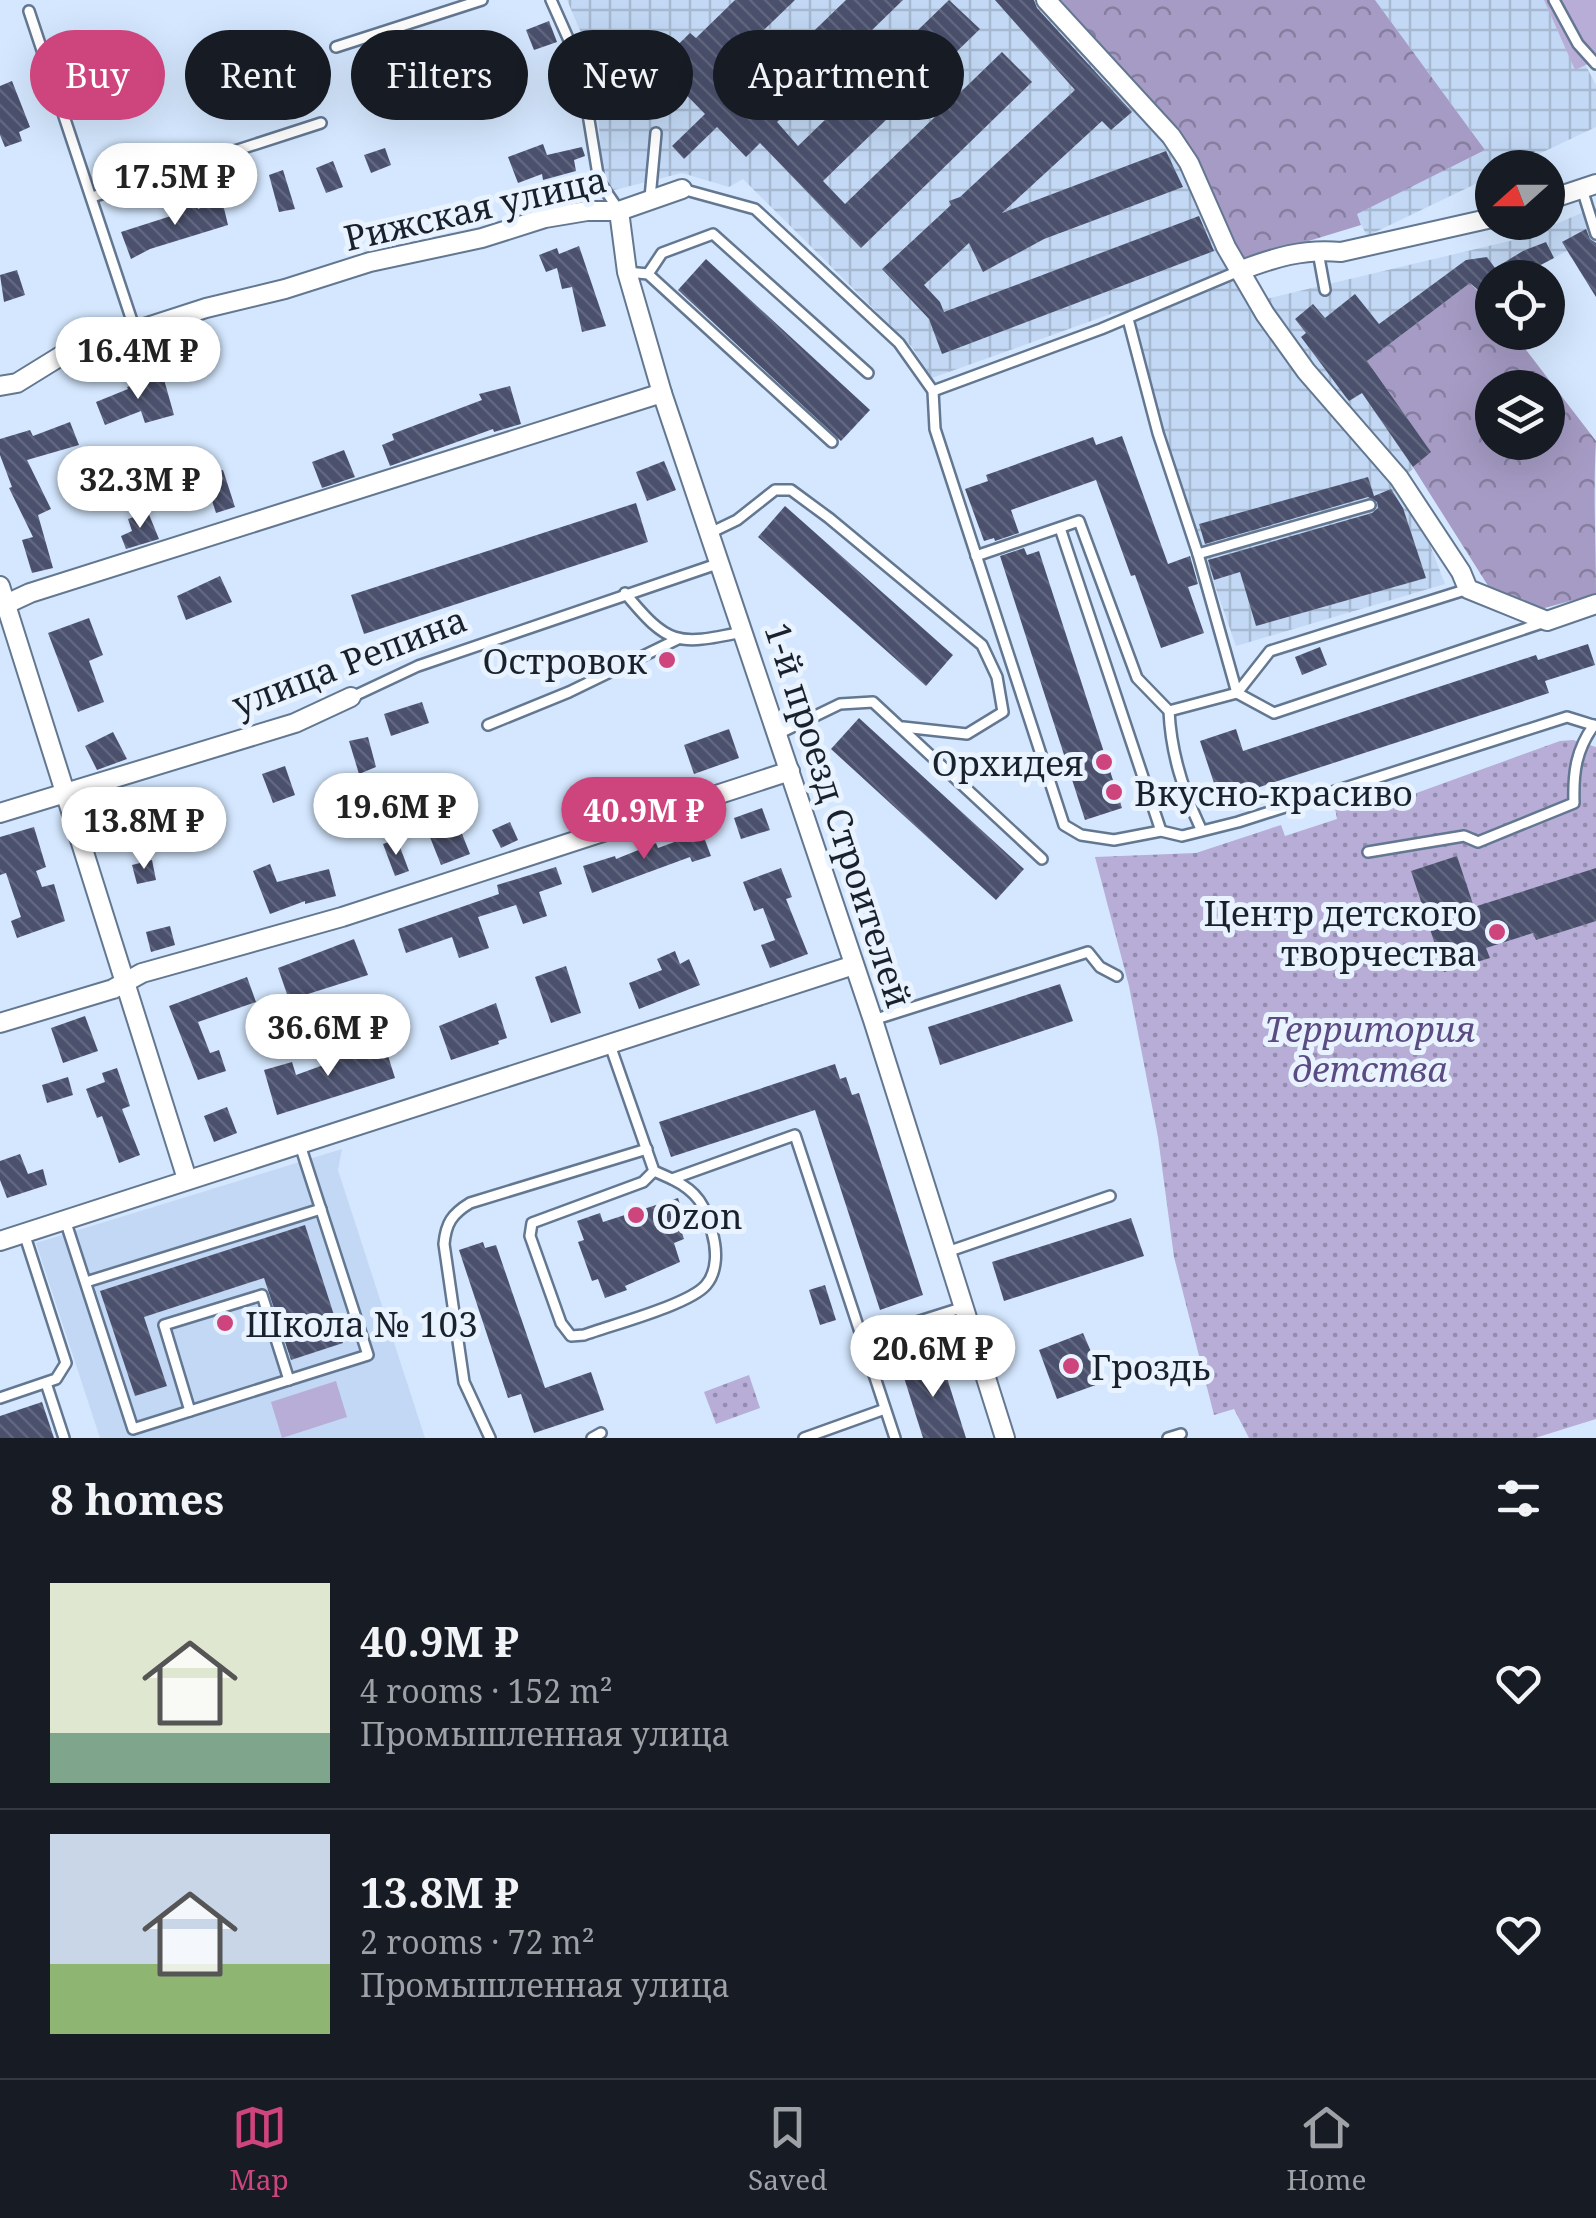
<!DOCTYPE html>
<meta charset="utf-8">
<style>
:root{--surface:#171b24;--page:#20242c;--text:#f1f3f6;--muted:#9ea1a6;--line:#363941;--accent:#ce447d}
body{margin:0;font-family:"Noto Serif",serif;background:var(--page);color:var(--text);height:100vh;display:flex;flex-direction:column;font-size:38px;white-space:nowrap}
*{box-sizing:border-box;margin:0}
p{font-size:32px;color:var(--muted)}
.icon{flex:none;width:55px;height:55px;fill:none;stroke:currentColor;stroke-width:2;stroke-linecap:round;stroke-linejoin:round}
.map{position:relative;height:1438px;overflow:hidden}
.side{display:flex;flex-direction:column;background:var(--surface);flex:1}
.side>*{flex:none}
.hud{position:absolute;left:30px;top:30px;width:1000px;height:90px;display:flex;gap:20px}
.needle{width:65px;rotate:249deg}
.buttons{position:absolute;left:1475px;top:150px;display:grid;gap:20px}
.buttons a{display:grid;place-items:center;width:90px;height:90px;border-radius:50%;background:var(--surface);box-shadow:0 10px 40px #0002;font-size:50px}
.price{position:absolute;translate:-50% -85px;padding:0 22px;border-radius:35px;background:#fff;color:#222;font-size:32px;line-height:65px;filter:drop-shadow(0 2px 5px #0008)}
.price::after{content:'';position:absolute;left:50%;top:60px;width:30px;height:22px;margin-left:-15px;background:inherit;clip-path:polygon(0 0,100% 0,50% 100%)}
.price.selected{background:var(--accent);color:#fff}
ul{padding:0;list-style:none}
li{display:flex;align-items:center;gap:30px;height:250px;padding:0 50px}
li+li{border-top:2px solid var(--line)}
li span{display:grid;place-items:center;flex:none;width:280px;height:200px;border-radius:0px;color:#555}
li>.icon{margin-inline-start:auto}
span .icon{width:120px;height:120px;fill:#fffc;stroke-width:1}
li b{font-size:42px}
h2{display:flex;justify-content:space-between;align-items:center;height:120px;padding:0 50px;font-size:42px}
.pill{padding:0 35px;border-radius:45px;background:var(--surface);box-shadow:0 10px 40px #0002;font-size:35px;line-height:90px}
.pill.selected{background:var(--accent);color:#fff}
.menu{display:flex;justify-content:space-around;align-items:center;height:140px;border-top:2px solid var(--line);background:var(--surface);font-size:28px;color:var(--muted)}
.menu a{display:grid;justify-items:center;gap:5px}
.menu .selected{color:var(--accent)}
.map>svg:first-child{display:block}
.built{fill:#c2d8f4}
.industrial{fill:url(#industrial-grid)}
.green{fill:#b7add7}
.forest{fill:url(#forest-crowns);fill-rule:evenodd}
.park{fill:url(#park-dots)}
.building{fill:url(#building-back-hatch)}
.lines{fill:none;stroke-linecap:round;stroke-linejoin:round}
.service-casing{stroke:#637791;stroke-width:14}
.minor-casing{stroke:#637791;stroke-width:22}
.service{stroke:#fff;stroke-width:9}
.minor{stroke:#fff;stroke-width:18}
.poi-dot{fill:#ce447d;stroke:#e9f3ff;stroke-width:4}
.labels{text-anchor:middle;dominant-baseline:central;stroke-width:10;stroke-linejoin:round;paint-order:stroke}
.street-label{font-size:35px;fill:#19222c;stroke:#e9f3ff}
.poi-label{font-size:35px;fill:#19222c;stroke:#e9f3ff;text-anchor:start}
.park-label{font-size:35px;font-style:italic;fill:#5b4b83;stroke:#e9f3ff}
</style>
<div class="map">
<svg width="1596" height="1438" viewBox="0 0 1596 1438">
<defs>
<pattern id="industrial-grid" width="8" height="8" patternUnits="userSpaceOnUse" patternTransform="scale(2.5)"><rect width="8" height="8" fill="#c2d8f4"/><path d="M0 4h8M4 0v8" fill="none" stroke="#a6b9d1"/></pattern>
<pattern id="forest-crowns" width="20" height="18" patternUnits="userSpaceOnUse" patternTransform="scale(2.5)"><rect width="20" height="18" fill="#a59bc4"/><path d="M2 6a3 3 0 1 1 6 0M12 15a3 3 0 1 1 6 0" fill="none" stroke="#867e9f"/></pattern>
<pattern id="park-dots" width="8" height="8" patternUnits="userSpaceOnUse" patternTransform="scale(2.5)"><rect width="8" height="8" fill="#b7add7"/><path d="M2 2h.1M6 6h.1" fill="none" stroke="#948caf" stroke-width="1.8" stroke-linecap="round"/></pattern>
<pattern id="building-back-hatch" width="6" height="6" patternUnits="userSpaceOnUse" patternTransform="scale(2.5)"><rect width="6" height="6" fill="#4b516d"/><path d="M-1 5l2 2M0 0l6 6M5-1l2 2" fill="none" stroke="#61677e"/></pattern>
</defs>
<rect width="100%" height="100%" fill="#d4e7fe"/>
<!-- built -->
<path class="built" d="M342 1149 338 1170 425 1438H100L36 1243Z"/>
<!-- industrial -->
<g class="industrial">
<path d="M567 0H1046L1171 144 1262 300 1522 238 1596 207V297L1567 251 1531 269 1492 278V290L1484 295 1469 284 1367 362 1431 452 1404 477 1445 584 1236 646 1119 311 932 378 912 347 743 179 729 187 682 173 614 190 603 179 594 63Z"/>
<path d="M1375 0H1544L1575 69 1585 64 1596 85V127L1511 167 1492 168V176L1367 236 1356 214 1485 150Z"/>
</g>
<!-- green -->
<g class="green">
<path d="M1544 0H1596V60L1575 70Z"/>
<path d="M336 1381 347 1417 282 1438 271 1402Z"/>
</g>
<!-- forest -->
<g class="forest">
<path d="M1047 0H1375L1485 150 1357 214 1361 225 1230 265 1171 144Z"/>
<path d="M1470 283 1492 306V332L1513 333 1596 441C1593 493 1596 543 1596 594L1541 609 1492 592 1413 467 1430 451 1367 361ZM1492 388H1548V442H1492Z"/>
</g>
<!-- park -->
<g class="park">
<path d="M1573 740 1596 747V1419L1535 1438H1249L1234 1409 1214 1415 1174 1257 1158 1137 1129 986 1095 857 1196 853 1281 825 1285 836 1337 819 1335 808 1411 795 1560 741Z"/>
<path d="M749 1375 760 1408 716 1424 704 1392Z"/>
</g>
<!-- building -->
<g class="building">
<path d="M735 0H795L739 54 763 80 846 0H903L777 122 798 146 949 0 980 29 823 181 845 204 1002 52 1032 82 861 248 760 143 746 157 717 127 684 159 672 146 705 114 657 65 690 33 696 38Z"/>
<path d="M995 0H1034L1037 8 1132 112 1111 130 1102 121 1002 213 1166 151 1183 187 1044 239 983 272 969 243 924 285 940 302 944 312 1199 216 1214 251 942 354 929 319 882 269 951 205 949 201 960 197 1075 90Z"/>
<path d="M549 21 557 42 534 50 526 30Z"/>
<path d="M403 57 410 75 381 86 374 68Z"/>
<path d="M12 81 30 127 19 132 22 141 5 147 0 135V86Z"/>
<path d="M543 144 547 155 582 147 585 156 574 160 576 171 543 180 542 174 518 183 508 157Z"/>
<path d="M385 148 391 165 371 173 364 155Z"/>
<path d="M333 161 343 187 326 193 316 168Z"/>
<path d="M283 170 295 209 279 212 269 175Z"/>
<path d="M222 200 228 225 150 249 131 259 121 232 171 216 169 211 196 204 198 209Z"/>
<path d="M1586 229 1590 239 1596 243V297L1562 242Z"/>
<path d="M1546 242 1554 258 1516 278H1492V302L1470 283 1367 361 1431 452 1413 467 1362 393 1349 401 1345 396 1301 337 1306 333 1295 319 1313 304 1325 318 1355 294 1379 324 1466 260 1487 257 1495 268 1523 251Z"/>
<path d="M579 246 606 326 582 332 572 287 562 289 557 268 546 272 539 255 557 248 559 254Z"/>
<path d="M706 259 870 410 841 441 678 290Z"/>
<path d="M17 270 25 295 4 302 0 275Z"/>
<path d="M163 376 174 415 145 423 141 411 105 425 96 402 128 389 127 387Z"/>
<path d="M510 386 521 424 494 432 493 429 390 466 382 445 394 440 392 434 482 400 479 394Z"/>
<path d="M70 422 79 445 27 460 51 509 38 515 53 568 32 573 22 540 33 537 9 488 12 487 0 455V439L30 430 33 436Z"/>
<path d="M1122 436 1168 564 1190 556 1198 584 1188 587 1204 633 1161 648 1135 575 1131 576 1096 480 1011 510 1019 533 995 541 994 538 984 541 965 489 988 481 986 475 1093 437 1096 445Z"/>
<path d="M344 450 355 477 322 488 312 462Z"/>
<path d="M664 461 676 490 647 501 636 472Z"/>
<path d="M223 470 235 507 216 513 204 476Z"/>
<path d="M1368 477 1374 496 1391 489 1403 508 1426 578 1256 626 1240 572 1214 580 1208 560 1372 513 1378 508 1377 502 1368 497 1205 544 1199 524Z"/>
<path d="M636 503 648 542 364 634 351 595Z"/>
<path d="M785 506 953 655 926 686 758 537Z"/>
<path d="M148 512 159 539 126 549 121 536 132 531 128 519Z"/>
<path d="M1024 548 1027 555 1039 551 1122 808 1085 820 1000 556Z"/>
<path d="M220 576 232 602 186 620 177 596Z"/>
<path d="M89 618 103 655 89 661 104 702 78 712 48 633Z"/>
<path d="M1588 644 1595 665 1545 681 1549 693 1241 793 1238 785 1217 792 1200 741 1236 729 1243 751 1536 655 1538 660Z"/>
<path d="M1320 647 1327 665 1302 675 1295 657Z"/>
<path d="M422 702 429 723 391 736 384 714Z"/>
<path d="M859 718 1024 869 996 900 831 749Z"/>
<path d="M729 729 739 758 694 774 684 745Z"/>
<path d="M113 732 127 759 97 770 85 746Z"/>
<path d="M368 737 376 767 359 774 349 741Z"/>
<path d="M285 766 295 795 273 803 262 774Z"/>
<path d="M444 788 470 854 441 865 424 822 428 820 420 797Z"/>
<path d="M762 808 770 830 741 839 734 818Z"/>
<path d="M146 809 153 826 124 837 117 820Z"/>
<path d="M510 822 518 840 501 848 492 830Z"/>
<path d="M34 827 46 867 36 871 42 887 54 884 65 921 17 938 11 921 21 917 6 873 0 875V837Z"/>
<path d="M702 832 711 856 692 862 690 857 592 893 583 866 615 856 616 859 656 843 658 848Z"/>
<path d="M397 839 409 871 395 876 383 844Z"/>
<path d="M1457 856 1474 907 1596 868V921L1536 940 1533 933 1486 948 1490 958 1444 972 1411 871Z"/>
<path d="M152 860 156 880 137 884 132 865Z"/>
<path d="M270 864 277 882 329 869 336 896 305 904V901L270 914 253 871Z"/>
<path d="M556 867 562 884 539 892 547 916 523 924 516 905 478 917 489 948 459 958 452 937 406 953 398 929 499 894 497 885Z"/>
<path d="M781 868 792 897 786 899 808 954 770 968 761 945 775 940 763 908 754 911 743 882Z"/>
<path d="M170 926 175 945 151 952 146 932Z"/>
<path d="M354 939 368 975 289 1000 278 968Z"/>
<path d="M675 951 680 964 689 959 700 985 639 1009 629 983 662 970 657 959Z"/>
<path d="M566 966 581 1013 551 1023 535 977Z"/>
<path d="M247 977 256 1002 198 1022 210 1053 219 1050 226 1071 198 1080 169 1006Z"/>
<path d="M1060 984 1073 1021 940 1065 928 1027Z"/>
<path d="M496 1003 507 1038 498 1041 499 1044 451 1060 439 1026Z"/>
<path d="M85 1016 98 1051 63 1063 51 1028Z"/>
<path d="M384 1043 395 1078 277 1115 264 1070 292 1062 296 1075Z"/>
<path d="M835 1064 840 1079 846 1077 852 1095 859 1093 923 1295 880 1310 815 1110 671 1157 659 1122Z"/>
<path d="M117 1068 130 1106 122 1109 140 1155 119 1163 102 1116 97 1118 86 1089 105 1082 102 1073Z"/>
<path d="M68 1077 73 1095 47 1103 42 1085Z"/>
<path d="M227 1107 237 1133 214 1142 204 1116Z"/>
<path d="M20 1154 28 1174 43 1169 47 1185 7 1198 0 1180V1161Z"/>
<path d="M678 1198 685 1219 678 1221 684 1239 674 1243 680 1262 625 1286 627 1290 605 1298 598 1279 592 1281 578 1242 584 1240 577 1221 600 1213 603 1222Z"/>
<path d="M1131 1218 1144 1256 1004 1301 992 1262Z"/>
<path d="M305 1225 343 1343 291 1360 264 1278 144 1317 167 1386 135 1396 100 1291Z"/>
<path d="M483 1242 485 1248 496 1245 545 1388 591 1372 604 1410 534 1433 521 1394 508 1398 459 1250Z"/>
<path d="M825 1285 836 1320 820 1325 809 1290Z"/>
<path d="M1083 1333 1104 1382 1057 1399 1039 1350Z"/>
<path d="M940 1356 966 1438H923L901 1368Z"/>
<path d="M42 1402 54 1438H0V1416Z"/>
</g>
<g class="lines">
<!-- service casing -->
<g class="service-casing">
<g id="service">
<path d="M551 0 580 65 599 181 618 209"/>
<path d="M1554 0 1578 44 1596 64"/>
<path d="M29 11 135 330"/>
<path d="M336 47 482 0"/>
<path d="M682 189 755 209 899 343 933 391 935 429 1064 825 1081 835 1114 840 1161 831 1182 836 1238 822 1567 717 1596 726"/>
<path d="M1582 189 1596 234"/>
<path d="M92 197 321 123"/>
<path d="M650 198 656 133"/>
<path d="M1318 252 1325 290"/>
<path d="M627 272 648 274 832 442"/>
<path d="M648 274 662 253 713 234 868 373"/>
<path d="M1128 319 1158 433 1198 554 1237 693"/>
<path d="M933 391 1101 329 1239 271"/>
<path d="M1060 528 1161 831"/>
<path d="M710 533 737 520 775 490H791L829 518 982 645 997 677 1003 712 967 734 903 727"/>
<path d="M1198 554 1370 505"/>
<path d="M976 556 1079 521 1137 678 1169 711C1171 754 1183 791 1201 829"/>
<path d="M625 593C668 645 676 646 742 632"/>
<path d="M1237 693 1274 713 1545 622"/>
<path d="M352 697 418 666 720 563"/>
<path d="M1169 711 1237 693 1270 651 1468 589"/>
<path d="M488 725 569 692 678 639"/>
<path d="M778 734 840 704 873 702 1042 859"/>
<path d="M1368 852 1464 836 1478 842 1574 803C1573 772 1576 750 1594 725"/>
<path d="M873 1020 1088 952 1100 967 1117 976"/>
<path d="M610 1045 654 1171 672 1179 795 1135 895 1438"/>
<path d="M654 1171 643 1182 532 1223 530 1236 561 1323 571 1336 584 1335C611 1325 689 1305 706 1285 718 1271 717 1249 712 1232 705 1205 698 1192 672 1179"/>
<path d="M65 1220 133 1429 368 1355 300 1145"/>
<path d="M947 1252 1110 1196"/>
<path d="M86 1282 321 1209"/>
<path d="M863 1339 964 1307"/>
<path d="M46 1383 64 1438"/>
<path d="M0 1398 56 1379 66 1363 24 1233"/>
<path d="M190 1411 164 1325 262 1295 289 1380"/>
<path d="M490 1438 464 1382 444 1244C446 1223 452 1214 470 1203L647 1149"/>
<path d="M592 1438 601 1433"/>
<path d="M804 1438 885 1409"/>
<path d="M1168 1438 1181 1434"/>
</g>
</g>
<!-- minor casing -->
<g class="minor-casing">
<g id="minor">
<path d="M1046 0 1171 136 1189 163 1226 247 1265 314 1306 371 1399 478 1461 572 1468 589 1547 621 1596 604"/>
<path d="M1548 200 1596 184"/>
<path d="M619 211 627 272 662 393 873 1020 1005 1438"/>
<path d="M1239 271C1273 258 1304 248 1341 252L1492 218"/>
<path d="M0 386 17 383 64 354 206 308 285 289 370 262 482 238 545 218 587 211H619L682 189"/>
<path d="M0 586 187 1179"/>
<path d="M0 607 30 593 662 393"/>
<path d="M0 813 295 723 351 697"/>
<path d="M0 1023 113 989 142 973 342 917 790 771"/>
<path d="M0 1241 854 965"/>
</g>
</g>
<!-- service -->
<use href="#service" class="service"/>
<!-- minor -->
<use href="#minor" class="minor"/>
</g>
<!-- markers -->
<g class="poi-dot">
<circle cx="667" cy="660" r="10"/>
<circle cx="1104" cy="762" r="10"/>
<circle cx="1114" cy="792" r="10"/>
<circle cx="1497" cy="932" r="10"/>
<circle cx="636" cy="1215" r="10"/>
<circle cx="225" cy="1323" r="10"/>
<circle cx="1071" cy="1366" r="10"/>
</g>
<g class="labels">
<!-- street labels -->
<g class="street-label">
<text transform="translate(475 208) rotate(-13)">Рижская улица</text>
<text transform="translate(349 661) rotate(-21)">улица Репина</text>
<text transform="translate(839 815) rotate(72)">1-й проезд Строителей</text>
</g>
<!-- poi labels -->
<g class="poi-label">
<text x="647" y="660" text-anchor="end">Островок</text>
<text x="1084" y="762" text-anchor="end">Орхидея</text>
<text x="1134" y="792">Вкусно-красиво</text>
<text x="1477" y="912" text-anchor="end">Центр детского<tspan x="1477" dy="40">творчества</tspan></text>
<text x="656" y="1215">Ozon</text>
<text x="245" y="1323">Школа № 103</text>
<text x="1091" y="1366">Гроздь</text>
</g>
<!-- park labels -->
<g class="park-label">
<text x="1370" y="1028">Территория<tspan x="1370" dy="40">детства</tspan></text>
</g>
</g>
</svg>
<div class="buttons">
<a><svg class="needle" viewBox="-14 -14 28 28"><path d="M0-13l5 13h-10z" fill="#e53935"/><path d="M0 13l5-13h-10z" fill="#9ea1a6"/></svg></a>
<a><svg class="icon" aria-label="locate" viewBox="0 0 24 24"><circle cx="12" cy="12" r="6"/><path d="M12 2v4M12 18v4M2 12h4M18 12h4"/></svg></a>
<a><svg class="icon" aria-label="layers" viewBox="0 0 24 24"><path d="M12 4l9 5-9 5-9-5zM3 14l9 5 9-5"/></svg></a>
</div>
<b class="price" style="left:175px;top:228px">17.5M ₽</b>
<b class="price" style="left:138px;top:402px">16.4M ₽</b>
<b class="price" style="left:140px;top:531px">32.3M ₽</b>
<b class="price" style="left:396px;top:858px">19.6M ₽</b>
<b class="price selected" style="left:644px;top:862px">40.9M ₽</b>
<b class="price" style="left:144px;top:872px">13.8M ₽</b>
<b class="price" style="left:328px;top:1079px">36.6M ₽</b>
<b class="price" style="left:933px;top:1400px">20.6M ₽</b>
<div class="hud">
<a class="pill selected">Buy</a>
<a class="pill">Rent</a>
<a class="pill">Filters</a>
<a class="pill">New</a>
<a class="pill">Apartment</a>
</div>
</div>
<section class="side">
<h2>8 homes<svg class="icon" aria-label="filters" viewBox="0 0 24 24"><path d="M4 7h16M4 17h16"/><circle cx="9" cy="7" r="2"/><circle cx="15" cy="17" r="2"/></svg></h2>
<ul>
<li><span style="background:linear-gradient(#dfe7d0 75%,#7fa58c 0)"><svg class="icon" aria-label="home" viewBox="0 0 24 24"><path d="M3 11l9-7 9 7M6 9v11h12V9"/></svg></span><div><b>40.9M ₽</b><p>4 rooms · 152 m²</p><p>Промышленная улица</p></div><svg class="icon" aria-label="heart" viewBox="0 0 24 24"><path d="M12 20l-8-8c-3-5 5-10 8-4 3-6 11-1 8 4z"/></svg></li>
<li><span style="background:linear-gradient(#c9d6e8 65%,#8fb573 0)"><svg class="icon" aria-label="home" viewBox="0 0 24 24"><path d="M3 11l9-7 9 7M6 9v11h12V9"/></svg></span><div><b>13.8M ₽</b><p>2 rooms · 72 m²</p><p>Промышленная улица</p></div><svg class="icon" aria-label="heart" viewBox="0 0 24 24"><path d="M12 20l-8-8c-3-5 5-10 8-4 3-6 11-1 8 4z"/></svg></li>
</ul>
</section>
<nav class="menu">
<a class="selected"><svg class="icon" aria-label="map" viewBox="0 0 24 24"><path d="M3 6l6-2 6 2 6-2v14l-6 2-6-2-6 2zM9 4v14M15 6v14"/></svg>Map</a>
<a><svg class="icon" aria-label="saved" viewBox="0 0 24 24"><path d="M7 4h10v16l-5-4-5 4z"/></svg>Saved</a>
<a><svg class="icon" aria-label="home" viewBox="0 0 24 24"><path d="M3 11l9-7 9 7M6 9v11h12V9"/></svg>Home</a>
</nav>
